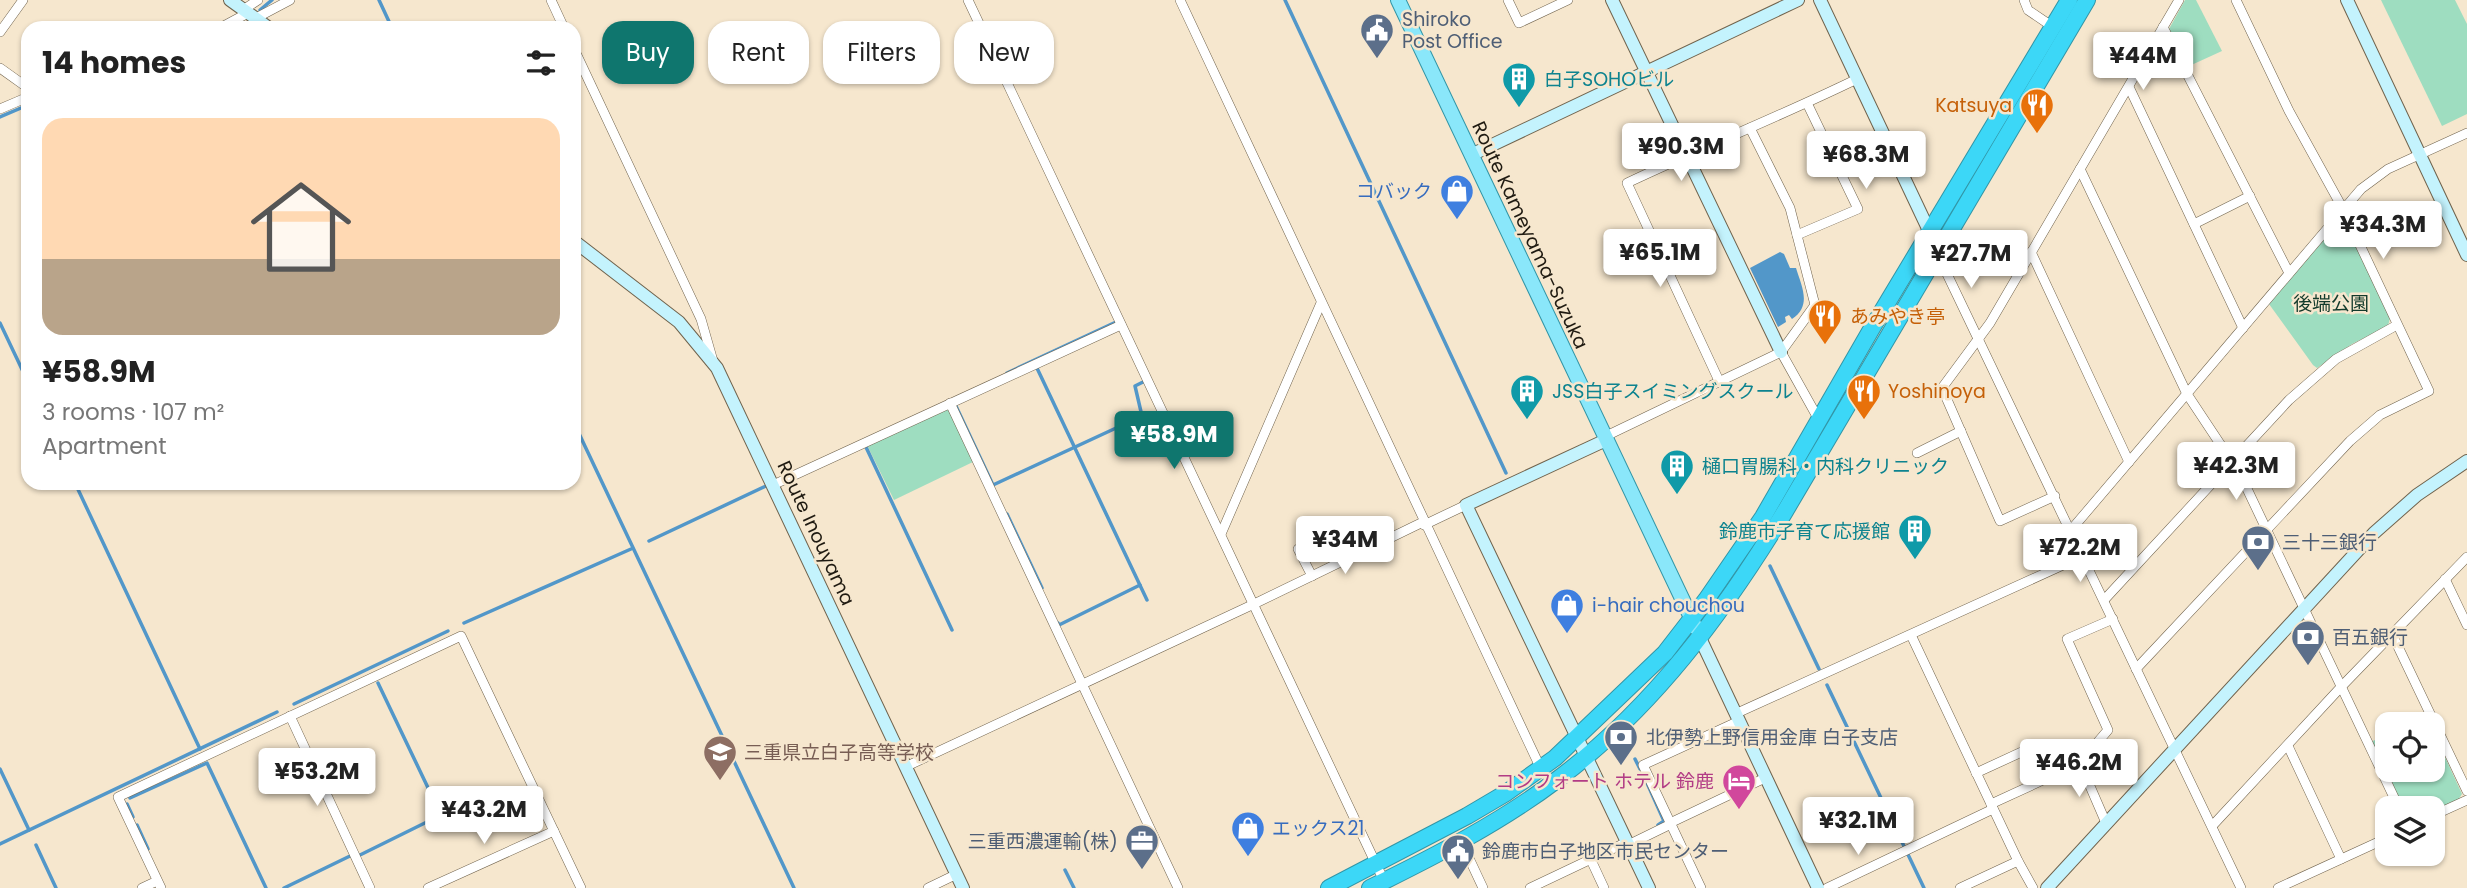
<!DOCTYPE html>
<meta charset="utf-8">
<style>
:root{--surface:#fff;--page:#f2f2f2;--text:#222;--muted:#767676;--accent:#0f766e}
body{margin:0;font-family:Poppins,"Noto Sans JP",sans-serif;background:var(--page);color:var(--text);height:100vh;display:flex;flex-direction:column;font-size:26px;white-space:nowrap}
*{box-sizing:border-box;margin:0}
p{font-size:23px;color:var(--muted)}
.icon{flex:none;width:38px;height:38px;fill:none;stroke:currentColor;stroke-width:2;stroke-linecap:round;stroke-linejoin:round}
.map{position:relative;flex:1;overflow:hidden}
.details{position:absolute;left:21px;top:21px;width:560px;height:469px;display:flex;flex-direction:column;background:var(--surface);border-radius:21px;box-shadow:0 2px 5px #0004}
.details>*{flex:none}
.banner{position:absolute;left:602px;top:21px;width:665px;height:63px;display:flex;gap:14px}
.controls{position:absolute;left:2375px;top:712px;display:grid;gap:14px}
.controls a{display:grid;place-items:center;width:70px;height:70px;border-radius:14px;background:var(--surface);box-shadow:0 2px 5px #0004;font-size:35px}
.price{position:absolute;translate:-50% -60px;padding:0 16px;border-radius:7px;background:#fff;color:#222;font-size:23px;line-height:46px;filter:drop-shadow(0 2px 4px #0008)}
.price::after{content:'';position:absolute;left:50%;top:42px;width:21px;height:16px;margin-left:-10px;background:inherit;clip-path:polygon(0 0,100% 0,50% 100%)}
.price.on{background:var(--accent);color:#fff}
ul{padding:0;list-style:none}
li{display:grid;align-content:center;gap:14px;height:371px;padding:0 21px}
li span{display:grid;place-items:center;height:217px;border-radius:21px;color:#555}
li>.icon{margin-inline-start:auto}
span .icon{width:126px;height:126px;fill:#fffc;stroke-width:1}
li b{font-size:30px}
h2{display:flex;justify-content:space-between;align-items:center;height:84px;padding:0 21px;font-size:30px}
.tag{padding:0 24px;border-radius:21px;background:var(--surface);box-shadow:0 2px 5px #0004;font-size:24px;line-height:63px}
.tag.on{background:var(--accent);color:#fff}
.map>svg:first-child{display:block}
.green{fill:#9eddc0}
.water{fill:#5297c9}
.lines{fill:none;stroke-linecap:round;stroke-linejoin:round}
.stream{stroke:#5297c9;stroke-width:3.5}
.street-casing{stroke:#70634d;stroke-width:10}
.secondary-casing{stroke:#70634d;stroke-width:14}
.primary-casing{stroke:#3295a6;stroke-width:16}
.highway-casing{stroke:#3295a6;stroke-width:18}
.street{stroke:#fff;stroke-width:9}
.secondary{stroke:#c4f3fd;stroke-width:12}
.primary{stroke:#8ae7fa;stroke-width:14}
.highway{stroke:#3cd7f7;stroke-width:16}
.labels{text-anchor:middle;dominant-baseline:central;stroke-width:5;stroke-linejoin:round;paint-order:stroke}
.service-label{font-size:19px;fill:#4e5e75;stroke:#f6e7ce;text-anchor:start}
.culture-label{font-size:19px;fill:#0d838f;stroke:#f6e7ce;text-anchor:start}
.food-label{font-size:19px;fill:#c56008;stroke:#f6e7ce;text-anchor:start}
.shop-label{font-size:19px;fill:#366cbe;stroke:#f6e7ce;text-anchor:start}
.street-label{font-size:19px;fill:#1f1a11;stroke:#f6e7ce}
.park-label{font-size:19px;fill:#123a2b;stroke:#f6e7ce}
.education-label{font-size:19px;fill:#785e54;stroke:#f6e7ce;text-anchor:start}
.hotel-label{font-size:19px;fill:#b23c85;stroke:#f6e7ce;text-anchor:end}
</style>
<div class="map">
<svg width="2467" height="888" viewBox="0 0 2467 888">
<rect width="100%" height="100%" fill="#f6e7ce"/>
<!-- green -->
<g class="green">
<path d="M2185 0H2196L2222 51 2187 67 2169 29Z"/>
<path d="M2381 0H2455L2467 24V114L2442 126Z"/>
<path d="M2338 223 2345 224 2390 318 2388 326 2352 344 2317 368 2313 365 2269 304Z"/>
<path d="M948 406 975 461 894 500 867 445Z"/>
<path d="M2433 731 2462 794 2458 800 2433 812 2432 808H2403L2371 742 2387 734V770H2432Z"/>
</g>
<!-- water -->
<path class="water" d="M1780 252 1784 254 1790 268H1796C1802 287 1812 306 1792 319L1789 315 1785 317 1786 322 1778 327 1750 268Z"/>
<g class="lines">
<!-- stream -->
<g class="stream">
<path d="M379 0 392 28"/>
<path d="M1285 0 1506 473"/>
<path d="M260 10 272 0"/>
<path d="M236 28 249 23"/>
<path d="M0 117 28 105"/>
<path d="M0 323 28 382"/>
<path d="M1036 366 1147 600"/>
<path d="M1007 373 1116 322"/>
<path d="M955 404 993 485 1142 416 1135 386 1143 382"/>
<path d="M574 423 794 888"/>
<path d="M865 445 952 630"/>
<path d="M75 483 200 749"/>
<path d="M1007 514 1042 588"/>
<path d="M649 541 766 486"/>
<path d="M1770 566 1819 669"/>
<path d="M464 623 631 549"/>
<path d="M1058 623 1059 625 1140 585"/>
<path d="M1827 685 1924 888"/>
<path d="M294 704 448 631"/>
<path d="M1635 759 1640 769"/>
<path d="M0 769 29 830"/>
<path d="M1647 783 1664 821 1658 825"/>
<path d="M130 798 207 763 266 888"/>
<path d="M127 804 133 817"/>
<path d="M137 825 148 849"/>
<path d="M0 844 277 712"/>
<path d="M36 845 56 888"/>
<path d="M360 855 441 815 378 683"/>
<path d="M1065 870 1074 888"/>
<path d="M284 888 350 856"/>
</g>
<!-- street casing -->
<g class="street-casing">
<g id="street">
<path d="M551 0 564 28"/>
<path d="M968 0 1384 881"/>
<path d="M1180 0 1541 769"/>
<path d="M1508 0 1519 23 1568 0"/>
<path d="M2024 0 2028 10 2053 27"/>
<path d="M243 10 258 0"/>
<path d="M256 18 290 0"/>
<path d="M2163 27 2289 273"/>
<path d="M220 28 248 13"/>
<path d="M0 32 23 0"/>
<path d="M574 49 701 319 713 361"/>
<path d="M0 68 28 88"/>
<path d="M2129 87 2243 328"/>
<path d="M0 109 28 97"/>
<path d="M2080 169 2187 394 2240 474 2399 808"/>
<path d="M2194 224 2250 196"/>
<path d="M1797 235 1858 209 1807 103"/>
<path d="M2031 252 2129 462"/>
<path d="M1937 253 2241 888"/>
<path d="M1781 352 1819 420"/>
<path d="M1720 383 1627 183C1703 147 1781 116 1857 79"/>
<path d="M950 403 1178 888"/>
<path d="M1604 437 1781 352 1815 305 1790 208 1750 128"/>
<path d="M1917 453 1961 431"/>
<path d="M773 485 1121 325"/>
<path d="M2055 496 2000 521 1942 388 1990 323 2179 0"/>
<path d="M1424 525 1466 505"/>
<path d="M2071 530 2361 189 2388 169 2467 133"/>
<path d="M1221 534 1321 303"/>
<path d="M1298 549 1312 576"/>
<path d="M2445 579 2467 625"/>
<path d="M2105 599 2289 400 2336 359 2397 325"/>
<path d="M2392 634 2467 791"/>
<path d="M1911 635 2018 861 2033 888"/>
<path d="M2136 669 2350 441 2380 415 2429 391 2343 209 2289 111 2236 0"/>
<path d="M1735 714 2083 556"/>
<path d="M290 716 370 888"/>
<path d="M2288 746 2341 859"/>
<path d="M2080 763 2106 823"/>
<path d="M905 767 1254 604 1423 522"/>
<path d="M1976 773 2039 744"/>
<path d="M1991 804 2080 763 2108 730 2067 639 2113 619"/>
<path d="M2432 816 2467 800"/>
<path d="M1670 823 1765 778"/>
<path d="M2213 825 2341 687 2467 557"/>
<path d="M1461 841 1483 888"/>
<path d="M1628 845 1671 824"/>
<path d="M1591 860 1604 888"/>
<path d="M142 888 157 881"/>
<path d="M161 888 118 797 461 636 581 888"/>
<path d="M428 888 554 831"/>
<path d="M928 888 957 874"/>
<path d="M1530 888 1627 842"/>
<path d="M1701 888 1643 765 1739 721"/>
<path d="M1827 888 1993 809"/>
<path d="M1960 888 2018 861"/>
<path d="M2278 888 2387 838"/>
</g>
</g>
<!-- secondary casing -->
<g class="secondary-casing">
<g id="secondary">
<path d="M230 0 269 28"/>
<path d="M1612 0 1781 352"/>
<path d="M1820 0 1932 237"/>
<path d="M2347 0 2467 255"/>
<path d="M1471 155 1798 0"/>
<path d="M574 241 679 322 717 368 963 888"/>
<path d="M1606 440 1466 505 1649 888"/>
<path d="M1700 638 1818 888"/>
<path d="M2047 888 2374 533 2417 495 2467 461"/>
</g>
</g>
<!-- primary casing -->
<g class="primary-casing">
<path id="primary" d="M1398 0 1696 628"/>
</g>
<!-- highway casing -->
<g class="highway-casing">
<g id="highway">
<path d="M1329 888 1467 816 1506 793 1555 758 1665 653 1706 600 1763 517 1872 328 2069 0"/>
<path d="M1370 888C1435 856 1500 823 1558 779 1653 708 1723 613 1784 513L2087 0"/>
</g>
</g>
<!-- street -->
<use href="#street" class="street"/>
<!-- secondary -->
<use href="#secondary" class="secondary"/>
<!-- primary -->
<use href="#primary" class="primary"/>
<!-- highway -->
<use href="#highway" class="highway"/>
</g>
<!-- icons -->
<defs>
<g id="civic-pin" transform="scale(1.75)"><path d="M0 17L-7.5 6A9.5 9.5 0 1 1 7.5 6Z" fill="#5c6f8a" stroke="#f6e7ce"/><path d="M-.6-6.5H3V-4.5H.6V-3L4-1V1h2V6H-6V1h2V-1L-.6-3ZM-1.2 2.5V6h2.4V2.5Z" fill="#fff"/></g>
<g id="building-pin" transform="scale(1.75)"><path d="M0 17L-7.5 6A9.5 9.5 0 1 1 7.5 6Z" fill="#0f9aa8" stroke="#f6e7ce"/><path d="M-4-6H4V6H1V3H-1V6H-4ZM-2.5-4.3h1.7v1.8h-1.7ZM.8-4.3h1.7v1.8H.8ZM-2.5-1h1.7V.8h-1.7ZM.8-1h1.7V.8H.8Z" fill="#fff"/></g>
<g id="restaurant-pin" transform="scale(1.75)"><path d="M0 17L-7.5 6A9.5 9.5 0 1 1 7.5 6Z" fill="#e8710a" stroke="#f6e7ce"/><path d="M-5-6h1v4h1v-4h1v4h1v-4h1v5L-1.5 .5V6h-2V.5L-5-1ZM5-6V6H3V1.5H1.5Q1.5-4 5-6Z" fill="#fff"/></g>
<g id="shop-pin" transform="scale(1.75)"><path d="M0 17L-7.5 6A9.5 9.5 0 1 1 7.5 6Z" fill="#3f7fe0" stroke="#f6e7ce"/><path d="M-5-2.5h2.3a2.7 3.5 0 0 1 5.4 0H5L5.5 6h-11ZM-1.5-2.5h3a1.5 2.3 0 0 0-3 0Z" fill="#fff"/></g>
<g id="bank-pin" transform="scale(1.75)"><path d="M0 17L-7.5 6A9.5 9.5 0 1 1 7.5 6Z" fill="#5c6f8a" stroke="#f6e7ce"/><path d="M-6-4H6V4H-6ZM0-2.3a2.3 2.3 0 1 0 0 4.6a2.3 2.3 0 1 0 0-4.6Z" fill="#fff"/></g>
<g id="school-pin" transform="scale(1.75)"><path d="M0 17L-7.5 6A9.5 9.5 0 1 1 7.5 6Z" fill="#8d6e63" stroke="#f6e7ce"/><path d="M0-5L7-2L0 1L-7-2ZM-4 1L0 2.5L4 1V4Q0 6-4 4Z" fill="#fff"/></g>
<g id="hotel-pin" transform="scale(1.75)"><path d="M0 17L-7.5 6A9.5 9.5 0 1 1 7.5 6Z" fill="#d1479c" stroke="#f6e7ce"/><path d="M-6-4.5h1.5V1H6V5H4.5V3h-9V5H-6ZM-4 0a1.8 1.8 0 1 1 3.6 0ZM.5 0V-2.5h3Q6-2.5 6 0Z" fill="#fff"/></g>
<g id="office-pin" transform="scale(1.75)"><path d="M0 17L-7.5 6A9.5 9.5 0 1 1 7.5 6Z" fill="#5c6f8a" stroke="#f6e7ce"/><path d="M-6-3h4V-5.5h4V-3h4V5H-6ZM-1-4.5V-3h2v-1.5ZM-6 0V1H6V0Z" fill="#fff"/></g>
</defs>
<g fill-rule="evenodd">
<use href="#civic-pin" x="1377" y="30"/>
<use href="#building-pin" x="1519" y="79"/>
<use href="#restaurant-pin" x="2037" y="105"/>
<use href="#shop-pin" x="1457" y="191"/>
<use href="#restaurant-pin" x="1825" y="316"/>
<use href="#building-pin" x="1527" y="391"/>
<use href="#restaurant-pin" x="1864" y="391"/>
<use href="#building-pin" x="1677" y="466"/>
<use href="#building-pin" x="1915" y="531"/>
<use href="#bank-pin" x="2258" y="542"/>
<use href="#shop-pin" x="1567" y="605"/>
<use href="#bank-pin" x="2308" y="637"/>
<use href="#bank-pin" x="1621" y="737"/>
<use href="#school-pin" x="720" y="752"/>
<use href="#hotel-pin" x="1739" y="781"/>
<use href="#shop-pin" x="1248" y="828"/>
<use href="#office-pin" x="1142" y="841"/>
<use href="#civic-pin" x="1458" y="851"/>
</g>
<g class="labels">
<!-- service labels -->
<g class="service-label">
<text x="1402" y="19">Shiroko<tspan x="1402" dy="22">Post Office</tspan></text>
<text x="2282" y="542">三十三銀行</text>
<text x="2332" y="637">百五銀行</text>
<text x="1646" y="737">北伊勢上野信用金庫 白子支店</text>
<text x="1118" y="841" text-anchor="end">三重西濃運輸(株)</text>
<text x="1482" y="851">鈴鹿市白子地区市民センター</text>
</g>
<!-- culture labels -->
<g class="culture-label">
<text x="1544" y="79">白子SOHOビル</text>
<text x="1552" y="391">JSS白子スイミングスクール</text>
<text x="1702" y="466">樋口胃腸科・内科クリニック</text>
<text x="1890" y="531" text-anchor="end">鈴鹿市子育て応援館</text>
</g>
<!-- food labels -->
<g class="food-label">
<text x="2012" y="105" text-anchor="end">Katsuya</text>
<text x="1850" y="316">あみやき亭</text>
<text x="1888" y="391">Yoshinoya</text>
</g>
<!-- shop labels -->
<g class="shop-label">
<text x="1432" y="191" text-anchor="end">コバック</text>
<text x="1592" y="605">i-hair chouchou</text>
<text x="1272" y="828">エックス21</text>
</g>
<!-- street labels -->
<g class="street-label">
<text transform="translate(1530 235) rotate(65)">Route Kameyama-Suzuka</text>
<text transform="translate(816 533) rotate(65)">Route Inouyama</text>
</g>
<!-- park labels -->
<g class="park-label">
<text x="2331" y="303">後端公園</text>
</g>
<!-- education labels -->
<g class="education-label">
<text x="744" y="752">三重県立白子高等学校</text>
</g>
<!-- hotel labels -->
<g class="hotel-label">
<text x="1714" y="781">コンフォート ホテル 鈴鹿</text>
</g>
</g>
</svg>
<div class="controls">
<a><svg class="icon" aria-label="locate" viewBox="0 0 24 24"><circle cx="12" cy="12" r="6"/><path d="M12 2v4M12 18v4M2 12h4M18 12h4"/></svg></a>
<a><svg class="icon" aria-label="layers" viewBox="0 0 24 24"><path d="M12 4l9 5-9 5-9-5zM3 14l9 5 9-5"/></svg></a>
</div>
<b class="price" style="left:2143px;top:92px">¥44M</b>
<b class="price" style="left:1681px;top:183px">¥90.3M</b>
<b class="price" style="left:1866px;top:191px">¥68.3M</b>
<b class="price" style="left:2383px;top:261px">¥34.3M</b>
<b class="price" style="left:1660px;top:289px">¥65.1M</b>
<b class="price" style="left:1971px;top:290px">¥27.7M</b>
<b class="price on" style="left:1174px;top:471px">¥58.9M</b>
<b class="price" style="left:2236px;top:502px">¥42.3M</b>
<b class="price" style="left:1345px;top:576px">¥34M</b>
<b class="price" style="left:2080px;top:584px">¥72.2M</b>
<b class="price" style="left:2079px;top:799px">¥46.2M</b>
<b class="price" style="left:317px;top:808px">¥53.2M</b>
<b class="price" style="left:484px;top:846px">¥43.2M</b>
<b class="price" style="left:1858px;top:857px">¥32.1M</b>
<div class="banner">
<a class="tag on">Buy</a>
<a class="tag">Rent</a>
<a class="tag">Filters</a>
<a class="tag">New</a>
</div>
<section class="details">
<h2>14 homes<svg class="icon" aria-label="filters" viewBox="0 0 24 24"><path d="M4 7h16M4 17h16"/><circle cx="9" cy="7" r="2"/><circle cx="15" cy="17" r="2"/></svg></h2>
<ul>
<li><span style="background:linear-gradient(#ffd9b3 65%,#b9a48a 0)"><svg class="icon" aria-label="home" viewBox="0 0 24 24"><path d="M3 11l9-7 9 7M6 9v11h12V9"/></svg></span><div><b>¥58.9M</b><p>3 rooms · 107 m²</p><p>Apartment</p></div></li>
</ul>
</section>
</div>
